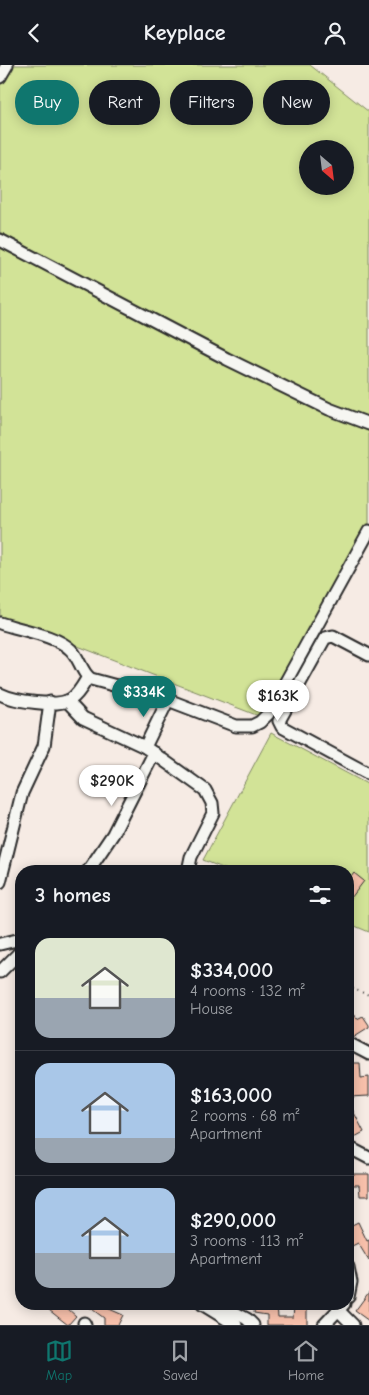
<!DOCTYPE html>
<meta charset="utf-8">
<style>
:root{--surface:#171b24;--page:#242831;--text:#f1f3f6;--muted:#9ea1a6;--line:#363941;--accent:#0f766e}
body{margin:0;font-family:"Comic Neue",sans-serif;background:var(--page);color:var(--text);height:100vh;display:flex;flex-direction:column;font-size:19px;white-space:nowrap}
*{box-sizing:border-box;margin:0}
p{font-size:16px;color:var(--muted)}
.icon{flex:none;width:28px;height:28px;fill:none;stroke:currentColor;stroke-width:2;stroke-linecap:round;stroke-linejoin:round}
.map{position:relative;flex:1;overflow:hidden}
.drawer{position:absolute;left:15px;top:800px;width:339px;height:445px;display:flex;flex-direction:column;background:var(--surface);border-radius:20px;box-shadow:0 2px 12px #0003}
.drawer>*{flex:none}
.banner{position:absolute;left:15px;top:15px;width:340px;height:45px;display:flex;gap:10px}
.needle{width:32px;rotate:152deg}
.buttons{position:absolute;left:299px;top:75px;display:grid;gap:10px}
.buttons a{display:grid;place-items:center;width:55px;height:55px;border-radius:50%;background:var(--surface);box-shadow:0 2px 12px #0003;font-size:25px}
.price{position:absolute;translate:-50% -42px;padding:0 11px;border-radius:18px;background:#fff;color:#222;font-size:16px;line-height:32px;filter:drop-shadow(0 1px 2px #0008)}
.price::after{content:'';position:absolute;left:50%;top:30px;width:15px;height:11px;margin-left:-8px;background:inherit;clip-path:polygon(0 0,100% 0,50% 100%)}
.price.active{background:var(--accent);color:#fff}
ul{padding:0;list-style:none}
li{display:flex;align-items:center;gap:15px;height:125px;padding:0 20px}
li+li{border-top:1px solid var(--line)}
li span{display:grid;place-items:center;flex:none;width:140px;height:100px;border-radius:15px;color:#555}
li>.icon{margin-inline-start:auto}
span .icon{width:60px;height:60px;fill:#fffc;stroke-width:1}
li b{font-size:21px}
h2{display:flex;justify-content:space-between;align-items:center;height:60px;padding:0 20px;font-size:21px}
.tag{padding:0 18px;border-radius:22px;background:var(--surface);box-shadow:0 2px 12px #0003;font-size:18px;line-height:45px}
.tag.active{background:var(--accent);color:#fff}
header{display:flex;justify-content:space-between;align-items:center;height:65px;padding:0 20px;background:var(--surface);font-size:22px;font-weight:700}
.dock{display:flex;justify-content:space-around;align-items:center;height:70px;border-top:1px solid var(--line);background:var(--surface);font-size:14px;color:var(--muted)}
.dock a{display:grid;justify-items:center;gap:2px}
.dock .active{color:var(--accent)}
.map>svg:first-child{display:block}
.green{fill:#d2e397;stroke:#7e8761;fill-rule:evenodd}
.building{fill:#f7c0ab;stroke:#2b2b2b}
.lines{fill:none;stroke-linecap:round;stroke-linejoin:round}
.minor-casing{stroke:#2b2b2b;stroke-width:15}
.path{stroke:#2b2b2b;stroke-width:2;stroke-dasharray:1 4;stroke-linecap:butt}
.minor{stroke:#f6f6f2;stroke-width:11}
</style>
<header><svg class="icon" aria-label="back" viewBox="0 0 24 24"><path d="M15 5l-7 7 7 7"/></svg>Keyplace<svg class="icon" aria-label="person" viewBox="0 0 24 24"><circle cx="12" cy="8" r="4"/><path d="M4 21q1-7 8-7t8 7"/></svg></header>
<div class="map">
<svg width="369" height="1260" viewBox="0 0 369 1260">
<rect width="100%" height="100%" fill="#f6ebe4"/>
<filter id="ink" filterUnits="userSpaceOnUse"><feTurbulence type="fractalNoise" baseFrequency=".02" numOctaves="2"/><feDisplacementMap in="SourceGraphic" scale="10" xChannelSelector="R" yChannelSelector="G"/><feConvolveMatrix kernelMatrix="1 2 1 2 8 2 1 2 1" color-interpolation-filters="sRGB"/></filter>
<g filter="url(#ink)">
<!-- green -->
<g class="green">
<path d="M0 0H310L369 47V463L264 653 0 551ZM308 84H345V121H308Z"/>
<path d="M271 668 369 720V867L348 858V806H230L203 795Z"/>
</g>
<!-- building -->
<g class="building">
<path d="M354 808 364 816 348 837V816Z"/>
<path d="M348 938 357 954 363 951 369 960V962L353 972 348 971Z"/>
<path d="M348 998H360L361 1013 369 1012V1031L348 1032Z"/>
<path d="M348 1036 364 1067 349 1075H348Z"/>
<path d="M348 1109H369V1131H360L359 1120H348Z"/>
<path d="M358 1157 367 1176 369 1175V1196L358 1178 348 1183V1162Z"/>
<path d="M369 1227V1256L355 1246Z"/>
<path d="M54 1239H72L68 1244 76 1251 68 1260 49 1245Z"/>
<path d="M85 1239H111L107 1243 123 1250 118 1260H104V1253Z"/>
<path d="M255 1239 277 1240 278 1252H293L294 1242H307V1260H267V1250L254 1248Z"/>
</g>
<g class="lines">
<!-- minor casing -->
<g class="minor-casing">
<g id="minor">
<path d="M0 12 7 0"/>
<path d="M0 175 227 294 329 344 369 359"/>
<path d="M0 558C20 565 56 570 71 585 79 592 82 609 91 614L168 635 236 661H252L260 657 268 649 369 466"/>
<path d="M369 590 333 571 325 573 279 656 282 662 369 709"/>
<path d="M0 629C14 636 57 643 71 634 79 629 83 620 88 612"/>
<path d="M67 636 83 653 145 682 205 725 212 738 213 748 191 792 188 806"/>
<path d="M145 682 168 635"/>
<path d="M88 806 113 769 154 688"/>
<path d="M0 817 22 728 44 681 50 637"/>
<path d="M0 879 21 874"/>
<path d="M0 907 21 886"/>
<path d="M348 978 369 989"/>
<path d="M348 1082 369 1093"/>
<path d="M348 1202 351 1217 348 1232"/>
<path d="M202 1239 236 1260"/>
<path d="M219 1239 247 1254 253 1260"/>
<path d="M339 1246 353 1260"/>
<path d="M84 1258 85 1260"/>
<path d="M324 1260 344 1239"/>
</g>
</g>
<!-- path -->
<path class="path" d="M348 922 369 930"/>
<!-- minor -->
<use href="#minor" class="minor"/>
</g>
</g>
</svg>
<div class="buttons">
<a><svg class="needle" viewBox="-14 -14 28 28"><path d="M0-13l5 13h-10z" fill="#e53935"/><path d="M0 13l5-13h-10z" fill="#9ea1a6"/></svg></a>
</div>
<b class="price active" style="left:144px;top:653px">$334K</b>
<b class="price" style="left:278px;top:657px">$163K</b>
<b class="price" style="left:112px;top:742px">$290K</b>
<div class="banner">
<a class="tag active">Buy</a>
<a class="tag">Rent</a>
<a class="tag">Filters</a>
<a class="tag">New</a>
</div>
<section class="drawer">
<h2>3 homes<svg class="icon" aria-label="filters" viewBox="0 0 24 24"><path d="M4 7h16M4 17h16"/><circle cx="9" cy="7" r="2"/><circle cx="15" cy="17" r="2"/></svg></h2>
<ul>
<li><span style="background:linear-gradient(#dfe7d0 60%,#9aa5b1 0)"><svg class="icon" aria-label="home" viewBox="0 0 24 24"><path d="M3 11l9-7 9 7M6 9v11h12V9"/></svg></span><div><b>$334,000</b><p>4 rooms · 132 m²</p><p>House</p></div></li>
<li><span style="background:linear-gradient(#a9c7e8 75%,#9aa5b1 0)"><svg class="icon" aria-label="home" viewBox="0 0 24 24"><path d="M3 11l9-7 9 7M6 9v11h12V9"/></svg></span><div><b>$163,000</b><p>2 rooms · 68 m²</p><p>Apartment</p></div></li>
<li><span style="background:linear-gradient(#a9c7e8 65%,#9aa5b1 0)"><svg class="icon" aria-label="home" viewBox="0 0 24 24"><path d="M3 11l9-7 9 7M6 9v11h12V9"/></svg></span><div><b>$290,000</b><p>3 rooms · 113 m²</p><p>Apartment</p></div></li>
</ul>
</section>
</div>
<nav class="dock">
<a class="active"><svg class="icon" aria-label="map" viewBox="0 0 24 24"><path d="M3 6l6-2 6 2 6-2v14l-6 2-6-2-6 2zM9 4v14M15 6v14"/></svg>Map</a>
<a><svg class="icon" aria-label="saved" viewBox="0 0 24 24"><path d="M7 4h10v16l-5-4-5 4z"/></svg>Saved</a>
<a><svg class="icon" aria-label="home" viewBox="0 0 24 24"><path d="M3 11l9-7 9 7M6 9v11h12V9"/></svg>Home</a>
</nav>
